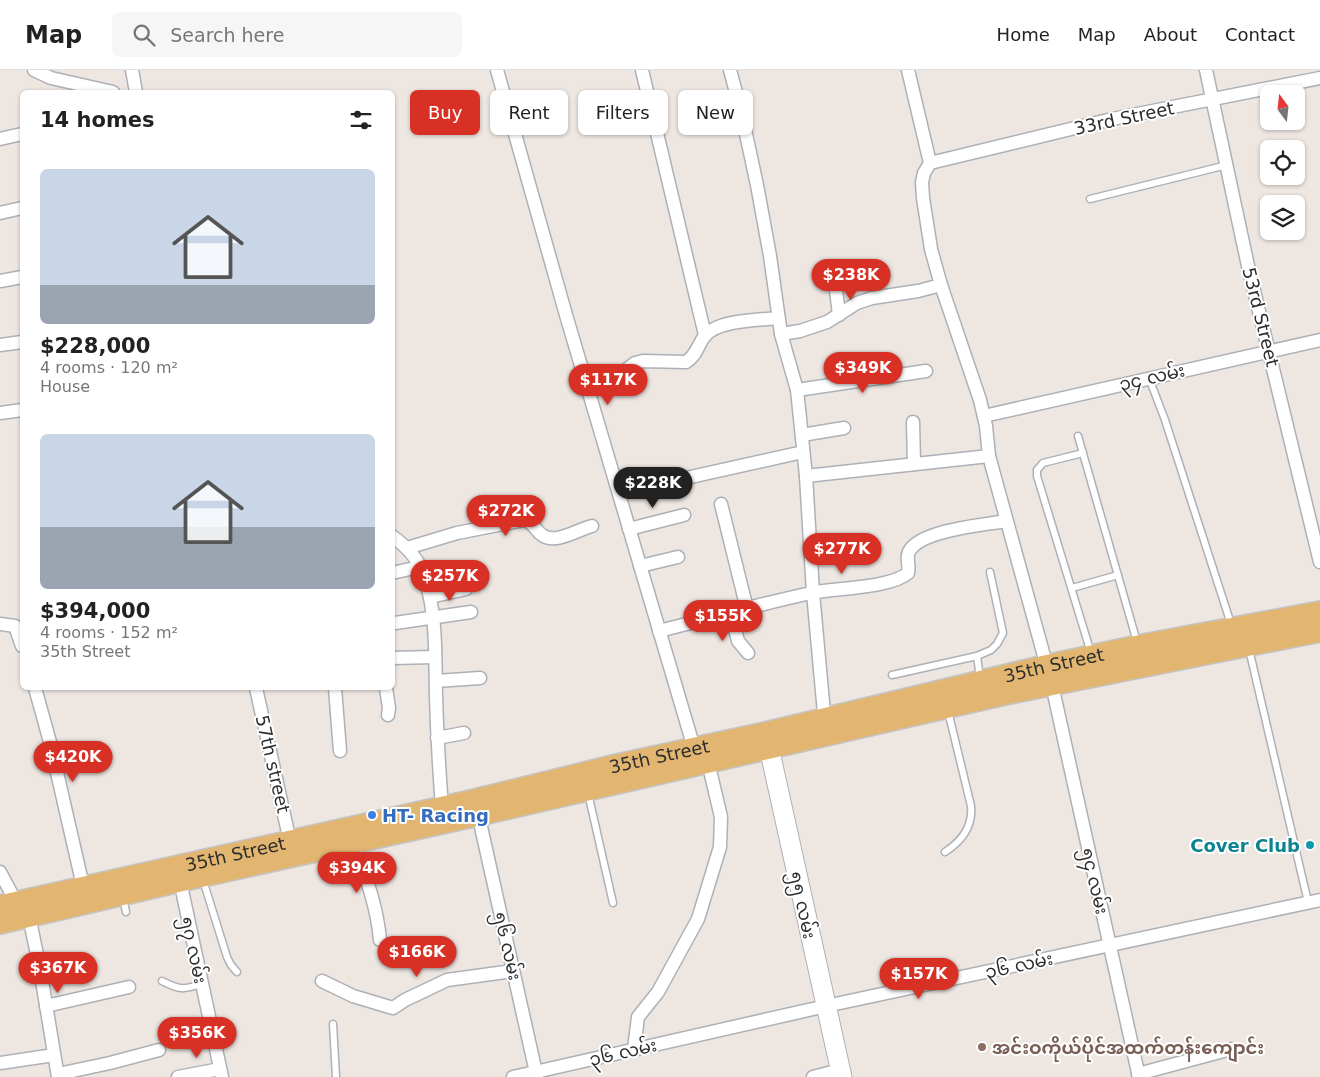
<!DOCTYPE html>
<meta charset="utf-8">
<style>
:root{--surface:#fff;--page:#f6f6f6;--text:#222;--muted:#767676;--line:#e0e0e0;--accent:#d93025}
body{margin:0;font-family:"DejaVu Sans","Noto Sans Myanmar",sans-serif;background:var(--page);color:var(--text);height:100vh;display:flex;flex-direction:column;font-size:19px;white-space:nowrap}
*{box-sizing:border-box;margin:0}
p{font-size:16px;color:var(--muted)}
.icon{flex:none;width:28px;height:28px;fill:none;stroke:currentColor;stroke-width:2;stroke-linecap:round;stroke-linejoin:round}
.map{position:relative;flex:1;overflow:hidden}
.side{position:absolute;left:20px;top:20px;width:375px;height:600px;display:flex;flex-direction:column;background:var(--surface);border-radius:8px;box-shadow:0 1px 4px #0004}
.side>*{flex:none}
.banner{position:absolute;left:410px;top:20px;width:475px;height:45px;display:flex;gap:10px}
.needle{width:32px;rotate:345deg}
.tools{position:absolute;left:1260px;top:15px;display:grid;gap:10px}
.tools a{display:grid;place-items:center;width:45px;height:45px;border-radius:8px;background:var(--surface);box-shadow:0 1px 4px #0004;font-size:25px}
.price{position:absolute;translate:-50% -42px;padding:0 11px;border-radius:18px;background:var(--accent);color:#fff;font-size:16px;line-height:32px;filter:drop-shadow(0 1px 2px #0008)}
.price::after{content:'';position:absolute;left:50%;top:30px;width:15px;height:11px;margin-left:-8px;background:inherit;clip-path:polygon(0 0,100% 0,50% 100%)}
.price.current{background:#222;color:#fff}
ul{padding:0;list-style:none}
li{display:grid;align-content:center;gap:10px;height:265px;padding:0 20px}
li span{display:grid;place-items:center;height:155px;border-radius:8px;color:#555}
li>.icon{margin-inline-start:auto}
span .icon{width:90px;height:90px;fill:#fffc;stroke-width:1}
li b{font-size:21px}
h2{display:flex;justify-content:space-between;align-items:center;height:60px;padding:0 20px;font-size:21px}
.pill{padding:0 18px;border-radius:8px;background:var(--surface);box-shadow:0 1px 4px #0004;font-size:18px;line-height:45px}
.pill.current{background:var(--accent);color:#fff}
header{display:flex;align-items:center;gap:30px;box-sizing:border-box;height:70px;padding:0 25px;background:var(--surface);border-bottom:1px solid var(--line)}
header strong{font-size:24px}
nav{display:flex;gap:28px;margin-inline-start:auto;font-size:18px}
.search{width:350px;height:45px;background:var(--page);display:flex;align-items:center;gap:12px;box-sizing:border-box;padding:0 18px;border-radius:8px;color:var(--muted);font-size:19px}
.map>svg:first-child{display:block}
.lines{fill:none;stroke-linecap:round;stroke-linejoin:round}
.service-casing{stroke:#adb1b7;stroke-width:9}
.minor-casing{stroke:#adb1b7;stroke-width:15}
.secondary-casing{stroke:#adb1b7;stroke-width:21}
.primary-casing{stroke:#c4c4c4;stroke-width:24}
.service{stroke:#fff;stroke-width:6}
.minor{stroke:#fff;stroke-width:12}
.secondary{stroke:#fff;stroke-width:19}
.primary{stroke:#e2b671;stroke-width:21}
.shop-dot{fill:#3f7fe0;stroke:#fff;stroke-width:2}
.culture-dot{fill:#0f9aa8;stroke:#fff;stroke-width:2}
.education-dot{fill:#8d6e63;stroke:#fff;stroke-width:2}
.labels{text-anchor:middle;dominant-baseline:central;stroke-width:4;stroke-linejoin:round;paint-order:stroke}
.street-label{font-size:18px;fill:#2d2d2d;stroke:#fff}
.shop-label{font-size:18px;font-weight:bold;fill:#366cbe;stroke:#fff;text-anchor:start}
.culture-label{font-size:18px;font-weight:bold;fill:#0d838f;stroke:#fff;text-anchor:end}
.education-label{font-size:18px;font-weight:bold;fill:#785e54;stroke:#fff;text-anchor:start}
</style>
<header>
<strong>Map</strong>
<div class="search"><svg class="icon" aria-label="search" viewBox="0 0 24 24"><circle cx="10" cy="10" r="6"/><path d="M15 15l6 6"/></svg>Search here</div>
<nav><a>Home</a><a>Map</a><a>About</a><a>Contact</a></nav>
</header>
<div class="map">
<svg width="1320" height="1007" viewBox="0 0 1320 1007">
<rect width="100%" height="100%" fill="#ede6e1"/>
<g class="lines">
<!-- service casing -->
<g class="service-casing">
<g id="service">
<path d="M1090 129 1227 95"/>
<path d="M1149 308 1165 350 1231 554"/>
<path d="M1078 366 1137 572"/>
<path d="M1083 383 1043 393 1037 400V406L1091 583"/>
<path d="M1072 518 1118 505"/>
<path d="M1249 579 1308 832"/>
<path d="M977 586 980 608"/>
<path d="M892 605 977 586 991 580 997 574 1003 563 990 502"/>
<path d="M588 723 613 833"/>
<path d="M945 782C962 771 973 756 971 736L948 641"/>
<path d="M203 810 227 887 231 895 237 902"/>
<path d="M123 828 126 842"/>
<path d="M162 911C180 920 182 920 202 914"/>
<path d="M333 954 336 1007"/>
</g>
</g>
<!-- minor casing -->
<g class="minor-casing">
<g id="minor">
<path d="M34 0 51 8 113 22"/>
<path d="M132 0 136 22"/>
<path d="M497 0 566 245 694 678"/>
<path d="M642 0 705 265"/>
<path d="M730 0 741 41 757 115 770 186 781 264 797 320 806 406 813 523 825 654"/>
<path d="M1206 0 1248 196 1320 492"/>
<path d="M0 69 22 64"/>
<path d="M930 93 1112 49 1320 8"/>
<path d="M0 143 22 138"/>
<path d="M0 211 22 207"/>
<path d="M836 220 839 245"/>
<path d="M781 264 800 261 827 252 857 233 872 228 918 221 941 215 931 179 923 128 922 112 924 103 930 93 908 0"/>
<path d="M0 275 22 272"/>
<path d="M588 317 617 307 635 293 643 291 686 292C696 286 698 275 704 267 716 250 759 250 778 248"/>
<path d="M797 320 926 301"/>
<path d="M0 343 22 340"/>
<path d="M984 346 1320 270"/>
<path d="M913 352 914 394"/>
<path d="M802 365 844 358"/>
<path d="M989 386 1052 615 1139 1007"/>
<path d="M806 406 989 386 986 356 980 330 941 215"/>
<path d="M619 423 803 382"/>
<path d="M721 434 747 539"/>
<path d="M629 459 684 445"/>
<path d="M392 466C406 476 420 491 425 508 437 546 435 586 436 626 437 663 439 699 442 736"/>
<path d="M407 478 457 463 524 450C533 452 535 460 542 465 555 475 579 459 592 456"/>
<path d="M640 496 678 487"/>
<path d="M392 503 419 497"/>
<path d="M430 527 466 519"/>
<path d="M731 543 738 571 748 583"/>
<path d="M395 553 471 542"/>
<path d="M0 554 15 556 22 576"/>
<path d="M659 561C710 548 760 534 811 523 835 518 891 518 908 503 910 495 905 486 910 480 923 460 983 455 1006 451"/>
<path d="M392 588 435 587"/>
<path d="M436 611 480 608"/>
<path d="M35 618 50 672 83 816"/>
<path d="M256 618 291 776"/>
<path d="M335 618 340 681"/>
<path d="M386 618 389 638 388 645"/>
<path d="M437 668 464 663"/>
<path d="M477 739 537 1007"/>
<path d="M352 773C366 804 377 836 380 870"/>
<path d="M0 802 16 832"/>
<path d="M179 806 222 1007"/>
<path d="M29 846 40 899 58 1007"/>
<path d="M322 911 353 926 393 938 405 930 447 910 513 901"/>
<path d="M46 936 129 917"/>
<path d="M634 979 638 947 658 922 698 849 720 777 721 747 708 692"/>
<path d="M0 993 54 985"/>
<path d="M58 1004 110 993 159 980"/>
<path d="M1138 1004 1231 979"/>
<path d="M178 1007 220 999"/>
<path d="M513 1007 826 936 1320 830"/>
<path d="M813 1007 840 1000"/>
</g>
</g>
<!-- secondary casing -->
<g class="secondary-casing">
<path id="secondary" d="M766 664 842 1007"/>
</g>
<!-- primary casing -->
<g class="primary-casing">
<g id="primary">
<path id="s1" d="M0 836 475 730 617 695 765 663 1045 596 1138 576 1320 542"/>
<path d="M0 853 180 811 478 745 1005 624 1320 561"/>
</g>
</g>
<!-- service -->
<use href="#service" class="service"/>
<!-- minor -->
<use href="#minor" class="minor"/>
<!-- secondary -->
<use href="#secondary" class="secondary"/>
<!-- primary -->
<use href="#primary" class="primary"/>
</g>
<!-- markers -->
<circle class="shop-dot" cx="372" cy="745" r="5"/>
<circle class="culture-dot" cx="1310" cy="775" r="5"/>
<circle class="education-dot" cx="982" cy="977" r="5"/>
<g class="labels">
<!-- street labels -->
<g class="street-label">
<text transform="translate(1124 48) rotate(-12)">33rd Street</text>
<text transform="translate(1261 247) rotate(76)">53rd Street</text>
<text transform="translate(1152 307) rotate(-13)">၃၄ လမ်း</text>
<text stroke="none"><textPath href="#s1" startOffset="1081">35th Street</textPath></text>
<text stroke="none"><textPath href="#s1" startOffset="676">35th Street</textPath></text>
<text transform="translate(273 694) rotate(77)">57th street</text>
<text stroke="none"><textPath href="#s1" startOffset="241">35th Street</textPath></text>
<text transform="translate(1095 811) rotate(77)">၅၄ လမ်း</text>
<text transform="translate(803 835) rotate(78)">၅၅ လမ်း</text>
<text transform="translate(508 876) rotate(77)">၅၆ လမ်း</text>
<text transform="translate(194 880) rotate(78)">၅၇ လမ်း</text>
<text transform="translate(1019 895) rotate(-12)">၃၆ လမ်း</text>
<text transform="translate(623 982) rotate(-13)">၃၆ လမ်း</text>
</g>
<!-- shop labels -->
<g class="shop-label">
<text x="382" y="745">HT- Racing</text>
</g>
<!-- culture labels -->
<g class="culture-label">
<text x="1300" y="775">Cover Club</text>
</g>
<!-- education labels -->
<g class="education-label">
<text x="992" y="977">အင်းဝကိုယ်ပိုင်အထက်တန်းကျောင်း</text>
</g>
</g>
</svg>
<div class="tools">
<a><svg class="needle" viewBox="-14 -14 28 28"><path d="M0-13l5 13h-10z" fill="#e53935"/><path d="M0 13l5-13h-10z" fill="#767676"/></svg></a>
<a><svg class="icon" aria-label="locate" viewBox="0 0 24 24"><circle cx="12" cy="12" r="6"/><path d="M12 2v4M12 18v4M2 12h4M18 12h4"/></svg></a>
<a><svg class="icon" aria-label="layers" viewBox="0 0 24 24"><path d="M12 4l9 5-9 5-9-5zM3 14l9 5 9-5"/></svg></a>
</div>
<b class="price" style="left:851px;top:231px">$238K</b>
<b class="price" style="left:863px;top:324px">$349K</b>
<b class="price" style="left:608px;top:336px">$117K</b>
<b class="price current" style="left:653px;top:439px">$228K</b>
<b class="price" style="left:506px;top:467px">$272K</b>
<b class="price" style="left:842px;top:505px">$277K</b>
<b class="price" style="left:450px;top:532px">$257K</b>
<b class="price" style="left:723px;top:572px">$155K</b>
<b class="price" style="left:73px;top:713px">$420K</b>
<b class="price" style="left:357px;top:824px">$394K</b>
<b class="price" style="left:417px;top:908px">$166K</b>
<b class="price" style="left:58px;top:924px">$367K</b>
<b class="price" style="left:919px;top:930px">$157K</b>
<b class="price" style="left:197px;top:989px">$356K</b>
<div class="banner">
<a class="pill current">Buy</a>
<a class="pill">Rent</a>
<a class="pill">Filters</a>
<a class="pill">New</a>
</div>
<section class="side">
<h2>14 homes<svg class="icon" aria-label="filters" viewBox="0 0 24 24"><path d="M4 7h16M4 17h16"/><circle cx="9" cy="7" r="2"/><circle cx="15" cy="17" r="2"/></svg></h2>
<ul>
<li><span style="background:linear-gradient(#c9d6e8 75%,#9aa5b1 0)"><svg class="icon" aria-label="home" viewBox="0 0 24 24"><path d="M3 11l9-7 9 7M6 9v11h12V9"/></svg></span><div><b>$228,000</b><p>4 rooms · 120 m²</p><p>House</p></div></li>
<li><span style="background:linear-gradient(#c9d6e8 60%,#9aa5b1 0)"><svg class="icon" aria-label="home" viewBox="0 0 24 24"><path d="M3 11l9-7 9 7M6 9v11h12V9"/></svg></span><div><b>$394,000</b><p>4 rooms · 152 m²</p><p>35th Street</p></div></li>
</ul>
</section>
</div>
